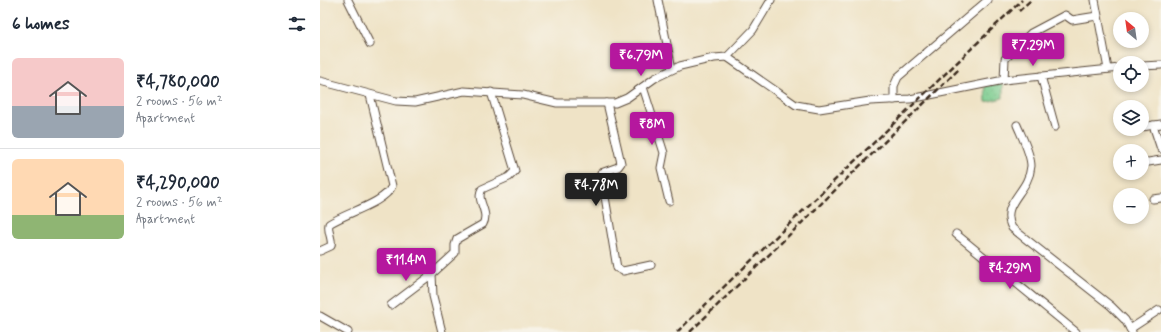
<!DOCTYPE html>
<meta charset="utf-8">
<style>
:root{--surface:#fff;--page:#f2f2f3;--text:#1f2937;--muted:#747a83;--line:#e0e1e3;--accent:#b5179e}
body{margin:0;font-family:Mynerve,sans-serif;background:var(--page);color:var(--text);height:100vh;display:flex;flex-direction:column;font-size:15px;white-space:nowrap}
*{box-sizing:border-box;margin:0}
p{font-size:13px;color:var(--muted)}
.icon{flex:none;width:22px;height:22px;fill:none;stroke:currentColor;stroke-width:2;stroke-linecap:round;stroke-linejoin:round}
.map{position:relative;flex:1;overflow:hidden}
.sheet{display:flex;flex-direction:column;background:var(--surface);width:320px}
.sheet>*{flex:none}
.needle{width:26px;rotate:331deg}
.controls{position:absolute;left:793px;top:12px;display:grid;gap:8px}
.controls a{display:grid;place-items:center;width:36px;height:36px;border-radius:50%;background:var(--surface);box-shadow:0 2px 6px #0003;font-size:20px}
.price{position:absolute;translate:-50% -34px;padding:0 9px;border-radius:4px;background:var(--accent);color:#fff;font-size:13px;line-height:26px;filter:drop-shadow(0 1px 2px #0008)}
.price::after{content:'';position:absolute;left:50%;top:24px;width:12px;height:9px;margin-left:-6px;background:inherit;clip-path:polygon(0 0,100% 0,50% 100%)}
.price.selected{background:#222;color:#fff}
ul{padding:0;list-style:none}
li{display:flex;align-items:center;gap:12px;height:100px;padding:0 12px}
li+li{border-top:1px solid var(--line)}
li span{display:grid;place-items:center;flex:none;width:112px;height:80px;border-radius:6px;color:#555}
li>.icon{margin-inline-start:auto}
span .icon{width:48px;height:48px;fill:#fffc;stroke-width:1}
li b{font-size:17px}
h2{display:flex;justify-content:space-between;align-items:center;height:48px;padding:0 12px;font-size:17px}
main{display:flex;flex:1;min-height:0}
.map>svg:first-child{display:block}
.park{fill:url(#park-dots);stroke:#5a7b56}
.lines{fill:none;stroke-linecap:round;stroke-linejoin:round}
.minor-casing{stroke:#564637;stroke-width:9}
.minor{stroke:#fff;stroke-width:7}
.rail{stroke:#3b2a1e;stroke-width:2.5;stroke-dasharray:6 3;stroke-linecap:butt}
</style>
<main>
<section class="sheet">
<h2>6 homes<svg class="icon" aria-label="filters" viewBox="0 0 24 24"><path d="M4 7h16M4 17h16"/><circle cx="9" cy="7" r="2"/><circle cx="15" cy="17" r="2"/></svg></h2>
<ul>
<li><span style="background:linear-gradient(#f6c9c9 60%,#9aa5b1 0)"><svg class="icon" aria-label="home" viewBox="0 0 24 24"><path d="M3 11l9-7 9 7M6 9v11h12V9"/></svg></span><div><b>₹4,780,000</b><p>2 rooms · 56 m²</p><p>Apartment</p></div></li>
<li><span style="background:linear-gradient(#ffd9b3 70%,#8fb573 0)"><svg class="icon" aria-label="home" viewBox="0 0 24 24"><path d="M3 11l9-7 9 7M6 9v11h12V9"/></svg></span><div><b>₹4,290,000</b><p>2 rooms · 56 m²</p><p>Apartment</p></div></li>
</ul>
</section>
<div class="map">
<svg width="841" height="332" viewBox="0 0 841 332">
<defs>
<pattern id="park-dots" width="8" height="8" patternUnits="userSpaceOnUse"><rect width="8" height="8" fill="#79cc8e"/><path d="M2 2h.1M6 6h.1" fill="none" stroke="#6aaf7a" stroke-width="1.8" stroke-linecap="round"/></pattern>
</defs>
<rect width="100%" height="100%" fill="#f7f3e8"/>
<filter id="ink" filterUnits="userSpaceOnUse"><feTurbulence type="fractalNoise" baseFrequency=".025" numOctaves="2"/><feDisplacementMap in="SourceGraphic" scale="8" xChannelSelector="R" yChannelSelector="G"/><feConvolveMatrix kernelMatrix="1 2 1 2 8 2 1 2 1" color-interpolation-filters="sRGB"/></filter>
<filter id="wash" filterUnits="userSpaceOnUse"><feTurbulence type="fractalNoise" baseFrequency=".012" numOctaves="4" result="noise"/><feDisplacementMap in="SourceGraphic" scale="16" xChannelSelector="R" yChannelSelector="G"/><feGaussianBlur stdDeviation="0.9" result="paint"/><feColorMatrix in="noise" values="0 0 0 0 0 0 0 0 0 0 0 0 0 0 0 0 0 1.4 0 .05"/><feComposite in="paint" operator="in"/></filter>
<g filter="url(#wash)">
<rect width="100%" height="100%" fill="#efe3c6"/>
<!-- park -->
<path class="park" d="M683 82V98L666 102 665 86Z"/>
</g>
<g filter="url(#ink)">
<g class="lines">
<!-- minor casing -->
<g class="minor-casing">
<g id="minor">
<path d="M28 0 50 44"/>
<path d="M338 0 352 69"/>
<path d="M775 0 788 69"/>
<path d="M407 57 433 30 451 0"/>
<path d="M822 66 841 65"/>
<path d="M721 76 735 127"/>
<path d="M684 80 685 59 711 33 745 15 752 20 777 16"/>
<path d="M0 81 76 101 95 102 144 91 203 95 237 103H295L307 98 335 78 360 66 394 58 407 57 476 105 499 109 550 101 590 99 684 80 800 68"/>
<path d="M323 87 344 153 341 168 349 201"/>
<path d="M574 100V86L578 77 668 0"/>
<path d="M287 103 301 163 298 167 281 173 297 268 303 271 331 265"/>
<path d="M697 125C702 137 711 154 711 166 709 193 679 203 692 228L791 306 805 320 812 332"/>
<path d="M833 125 841 149"/>
<path d="M822 127 841 124"/>
<path d="M822 163 841 160"/>
<path d="M833 199 841 198"/>
<path d="M636 234 756 332"/>
<path d="M0 251 11 246C13 239 7 232 9 224 25 213 65 203 72 186L50 95"/>
<path d="M71 305 112 274"/>
<path d="M0 316 28 332"/>
<path d="M810 329 839 310"/>
<path d="M122 332 113 296 112 274 135 253V245L137 239 163 224C170 212 155 200 162 189L189 177 195 171 171 92"/>
</g>
</g>
<!-- minor -->
<use href="#minor" class="minor"/>
<!-- rail -->
<g class="rail">
<path d="M699 11 711 0"/>
<path d="M357 332 702 0"/>
<path d="M370 332 640 68"/>
</g>
</g>
</g>
</svg>
<div class="controls">
<a><svg class="needle" viewBox="-14 -14 28 28"><path d="M0-13l5 13h-10z" fill="#e53935"/><path d="M0 13l5-13h-10z" fill="#747a83"/></svg></a>
<a><svg class="icon" aria-label="locate" viewBox="0 0 24 24"><circle cx="12" cy="12" r="6"/><path d="M12 2v4M12 18v4M2 12h4M18 12h4"/></svg></a>
<a><svg class="icon" aria-label="layers" viewBox="0 0 24 24"><path d="M12 4l9 5-9 5-9-5zM3 14l9 5 9-5"/></svg></a>
<a>+</a>
<a>−</a>
</div>
<b class="price" style="left:713px;top:67px">₹7.29M</b>
<b class="price" style="left:321px;top:77px">₹6.79M</b>
<b class="price" style="left:332px;top:146px">₹8M</b>
<b class="price selected" style="left:276px;top:207px">₹4.78M</b>
<b class="price" style="left:86px;top:282px">₹11.4M</b>
<b class="price" style="left:690px;top:290px">₹4.29M</b>
</div>
</main>
